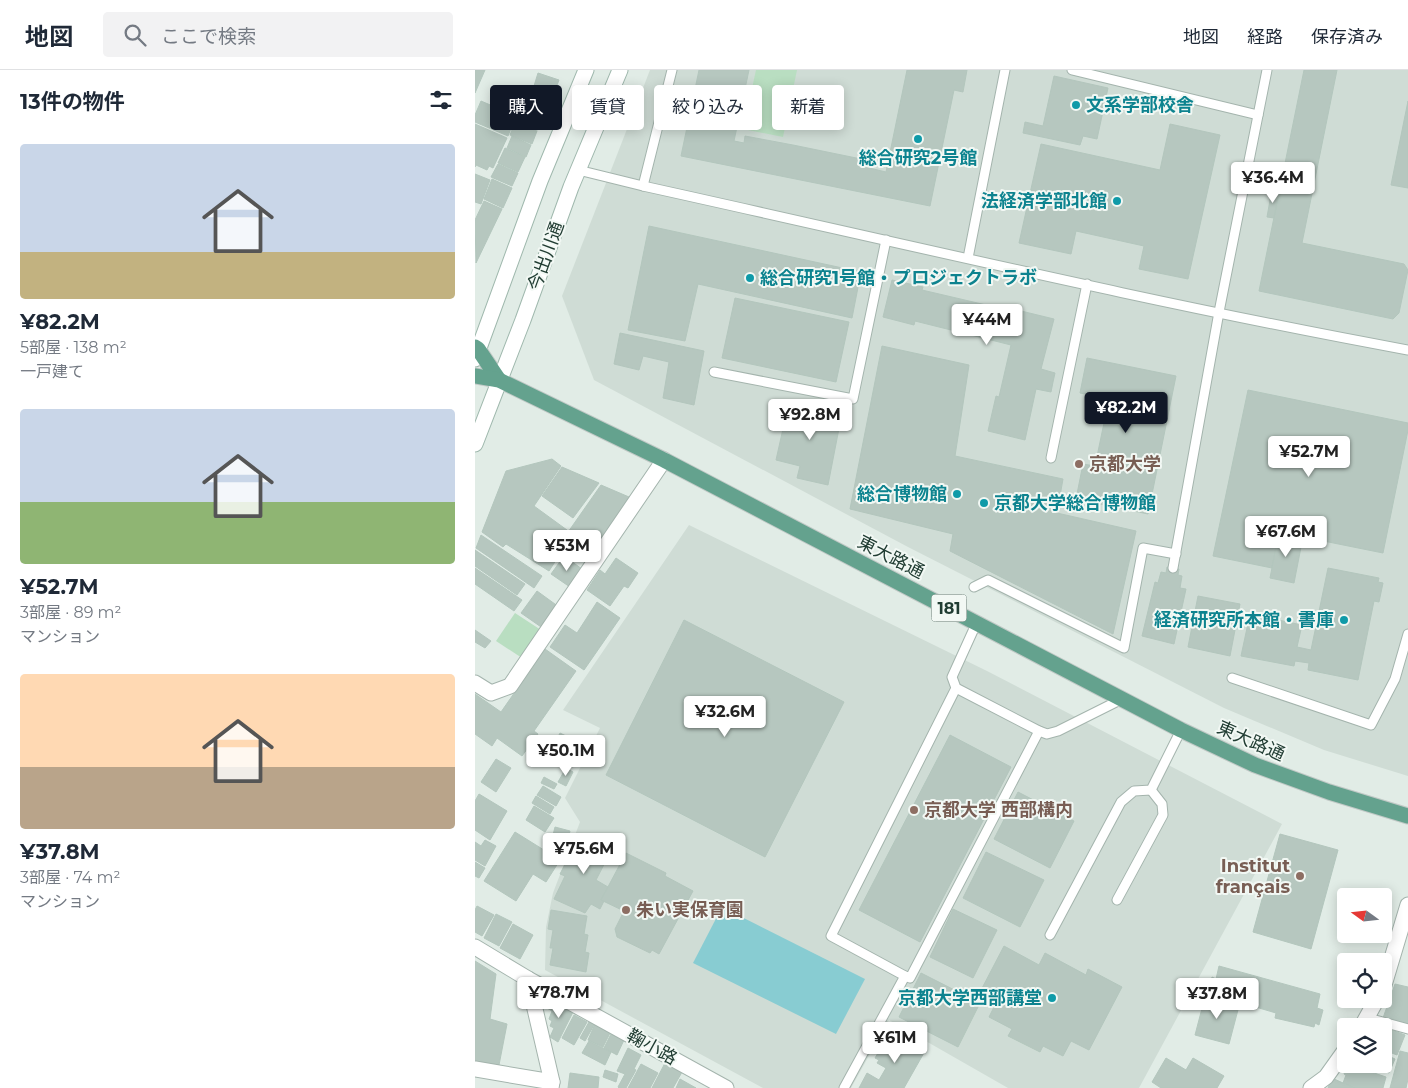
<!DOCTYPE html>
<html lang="ja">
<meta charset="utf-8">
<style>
:root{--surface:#fff;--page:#f2f2f3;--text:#1f2937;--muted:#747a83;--line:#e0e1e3;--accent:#111827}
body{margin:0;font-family:Montserrat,"Noto Sans JP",sans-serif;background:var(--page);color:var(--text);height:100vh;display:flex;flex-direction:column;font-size:19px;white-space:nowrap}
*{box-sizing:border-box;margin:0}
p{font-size:16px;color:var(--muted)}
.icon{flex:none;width:28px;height:28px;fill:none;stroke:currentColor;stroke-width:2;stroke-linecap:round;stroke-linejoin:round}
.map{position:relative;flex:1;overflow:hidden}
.sheet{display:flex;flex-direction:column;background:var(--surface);width:475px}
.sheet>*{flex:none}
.hud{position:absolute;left:15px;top:15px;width:475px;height:45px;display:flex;gap:10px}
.needle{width:32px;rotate:285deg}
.buttons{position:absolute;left:862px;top:818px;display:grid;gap:10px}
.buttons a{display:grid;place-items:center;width:55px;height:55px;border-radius:5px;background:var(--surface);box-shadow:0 2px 12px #0003;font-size:25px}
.price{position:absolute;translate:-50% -42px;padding:0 11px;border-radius:5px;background:#fff;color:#222;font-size:16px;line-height:32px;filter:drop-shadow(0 1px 2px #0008)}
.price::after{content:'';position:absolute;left:50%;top:30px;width:15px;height:11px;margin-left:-8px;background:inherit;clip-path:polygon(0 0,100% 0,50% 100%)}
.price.selected{background:var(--accent);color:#fff}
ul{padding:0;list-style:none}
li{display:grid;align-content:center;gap:10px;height:265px;padding:0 20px}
li span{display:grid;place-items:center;height:155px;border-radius:5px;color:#555}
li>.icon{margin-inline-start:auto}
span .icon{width:90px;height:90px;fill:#fffc;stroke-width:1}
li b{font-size:21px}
h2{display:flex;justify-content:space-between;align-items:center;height:60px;padding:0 20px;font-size:21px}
.chip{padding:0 18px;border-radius:5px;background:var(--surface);box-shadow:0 2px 12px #0003;font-size:18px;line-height:45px}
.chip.selected{background:var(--accent);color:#fff}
header{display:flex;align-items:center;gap:30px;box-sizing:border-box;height:70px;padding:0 25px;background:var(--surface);border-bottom:1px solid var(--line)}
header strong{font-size:24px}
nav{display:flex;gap:28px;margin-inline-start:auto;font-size:18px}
.search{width:350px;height:45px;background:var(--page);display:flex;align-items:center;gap:12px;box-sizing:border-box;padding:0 18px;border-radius:5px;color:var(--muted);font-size:19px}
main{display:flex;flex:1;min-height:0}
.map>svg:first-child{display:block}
.built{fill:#cfdcd5}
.green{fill:#b9dec1}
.water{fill:#88ccd2}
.building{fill:#b6c7bf;stroke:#b3c6bd}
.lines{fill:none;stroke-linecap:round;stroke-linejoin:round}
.service-casing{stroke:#a4b4ad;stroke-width:11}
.minor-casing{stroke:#a4b4ad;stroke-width:17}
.secondary-casing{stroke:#9fb8ad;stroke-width:17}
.primary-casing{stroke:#c1c9c6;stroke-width:17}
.service{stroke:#fff;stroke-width:9}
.minor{stroke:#fff;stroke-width:15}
.secondary{stroke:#fff;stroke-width:15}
.primary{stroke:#64a28e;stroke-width:15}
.culture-dot{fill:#0f9aa8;stroke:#f2f8f4;stroke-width:2}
.education-dot{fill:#8d6e63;stroke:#f2f8f4;stroke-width:2}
.labels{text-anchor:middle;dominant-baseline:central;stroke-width:4;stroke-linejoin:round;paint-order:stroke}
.shield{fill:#f2f8f4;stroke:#60756d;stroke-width:1}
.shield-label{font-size:16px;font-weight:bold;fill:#213d33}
.culture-label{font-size:18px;font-weight:bold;fill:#0d838f;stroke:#f2f8f4;text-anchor:end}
.street-label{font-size:18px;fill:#213d33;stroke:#f2f8f4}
.education-label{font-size:18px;font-weight:bold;fill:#785e54;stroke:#f2f8f4;text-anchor:start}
</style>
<header>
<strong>地図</strong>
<div class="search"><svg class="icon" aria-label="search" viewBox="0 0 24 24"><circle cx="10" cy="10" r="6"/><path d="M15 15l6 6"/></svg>ここで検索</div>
<nav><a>地図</a><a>経路</a><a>保存済み</a></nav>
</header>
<main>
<section class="sheet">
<h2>13件の物件<svg class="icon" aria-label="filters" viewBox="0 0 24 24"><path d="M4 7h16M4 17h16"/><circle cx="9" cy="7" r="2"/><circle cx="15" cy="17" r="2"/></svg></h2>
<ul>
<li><span style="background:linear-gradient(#c9d6e8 70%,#c2b280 0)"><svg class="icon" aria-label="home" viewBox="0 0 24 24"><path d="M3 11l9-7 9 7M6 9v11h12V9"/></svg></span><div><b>¥82.2M</b><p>5部屋 · 138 m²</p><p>一戸建て</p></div></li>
<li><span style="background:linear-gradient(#c9d6e8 60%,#8fb573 0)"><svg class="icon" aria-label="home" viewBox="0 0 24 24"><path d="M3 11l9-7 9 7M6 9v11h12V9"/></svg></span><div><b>¥52.7M</b><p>3部屋 · 89 m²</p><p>マンション</p></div></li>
<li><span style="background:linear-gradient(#ffd9b3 60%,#b9a48a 0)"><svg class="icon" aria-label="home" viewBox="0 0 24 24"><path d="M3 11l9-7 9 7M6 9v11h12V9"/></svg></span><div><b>¥37.8M</b><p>3部屋 · 74 m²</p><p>マンション</p></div></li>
</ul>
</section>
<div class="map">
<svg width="933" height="1018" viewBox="0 0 933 1018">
<rect width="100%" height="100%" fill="#e1ece6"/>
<!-- built -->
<g class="built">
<path d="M175 0H933V706L849 680 749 638 433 477 119 310 87 226Z"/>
<path d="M214 455 512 601 807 754 664 1018H533L414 950 376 1018H288L70 900 71 857 78 823 105 752 90 728 125 658 88 640Z"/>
</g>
<!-- green -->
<g class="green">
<path d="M281 0H322L308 67 268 59Z"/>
<path d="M40 543 66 560 47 588 21 571Z"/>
</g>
<!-- water -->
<path class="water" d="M247 837 390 909 361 964 218 893Z"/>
<!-- building -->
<g class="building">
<path d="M0 0H10L0 23Z"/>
<path d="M224 0H274L259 71 269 73 270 66 318 75 391 90 390 97 411 102 432 0H492L488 22 479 20 455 136 206 86Z"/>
<path d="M829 0H862L827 173 929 194 933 200 924 243 918 249 784 221Z"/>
<path d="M63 3 84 10 79 23 59 16Z"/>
<path d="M579 6 633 18 622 69 608 66 605 75 548 63 550 52 568 56Z"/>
<path d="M58 16 77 24 73 32 55 23Z"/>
<path d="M52 24 74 33 63 60 41 51Z"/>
<path d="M6 31 41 46 33 66 0 52V45Z"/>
<path d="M933 31V118L916 115Z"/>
<path d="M40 52 62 61 57 74 35 65Z"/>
<path d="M0 54 32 68 18 98 14 96 12 100 1 95 0 97Z"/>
<path d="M695 54 745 65 713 209 664 199 669 176 601 161 596 184 544 173 566 74 685 100Z"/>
<path d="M37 66 56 75 51 87 32 78Z"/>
<path d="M30 78 50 87 43 102 23 93Z"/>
<path d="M23 94 43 103 37 116 16 107Z"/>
<path d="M0 104 15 110 6 134 0 132Z"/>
<path d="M17 109 37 118 28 138 9 129Z"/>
<path d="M797 119 804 121 799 148 792 147Z"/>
<path d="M9 131 27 139 1 193 0 150Z"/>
<path d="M174 156 386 202 377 248 223 214 210 271 153 260Z"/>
<path d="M417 210 448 217 447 220 541 242 542 240 579 249 566 299 580 303 578 312 576 322 561 319 550 370 513 361 521 326 524 327 536 275 440 251 439 255 408 247Z"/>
<path d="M260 228 374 252 361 312 247 288Z"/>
<path d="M145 263 229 281 219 335 188 328 194 292 168 286 164 300 139 294Z"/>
<path d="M407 276 494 295 480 386 588 409 582 443 661 461 638 564 475 481 478 464 375 439Z"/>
<path d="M612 288 701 306 673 444 601 429 608 394 620 396 634 329 605 323Z"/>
<path d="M773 320 933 353V360L908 483 804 462 797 498 738 486Z"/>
<path d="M314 332 367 343 353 415 322 408 325 396 301 390Z"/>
<path d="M77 389 86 396 59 436 92 460 78 479 85 484 74 501 31 474 28 477 7 462 31 401Z"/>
<path d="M87 397 124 413 98 448 67 426Z"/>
<path d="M126 415 154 427 111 493 84 475Z"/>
<path d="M804 462 828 467 819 513 795 508Z"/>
<path d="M6 465 67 506 59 518 1 478Z"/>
<path d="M0 480 50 514 42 525 0 496Z"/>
<path d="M89 486 107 499 95 517 76 504Z"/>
<path d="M141 488 163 503 153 518 149 516 135 536 112 520 125 500 130 504Z"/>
<path d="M692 497 704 499 703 505 707 506 705 518 711 519 699 574 667 566 680 512 683 513 686 502 691 503Z"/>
<path d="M0 498 47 530 39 541 0 514Z"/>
<path d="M853 498 904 508 903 512 908 513 904 532 899 531 883 610 833 600 834 593 820 591 819 596 766 586 775 544 827 555 822 577 836 580Z"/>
<path d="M62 521 84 537 69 559 46 543Z"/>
<path d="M723 526 765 534 755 586 713 577Z"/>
<path d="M122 532 145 548 109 600 75 577 90 555 102 563Z"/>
<path d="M209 550 369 632 290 787 131 705Z"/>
<path d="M0 560 16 571 10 578 0 572Z"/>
<path d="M70 579 101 601 59 661 63 664 47 686 22 668 17 676 0 664V624L26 642Z"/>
<path d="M85 663 109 675 98 697 74 685Z"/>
<path d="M475 665 536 697 445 872 384 840Z"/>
<path d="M21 689 36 698 21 722 6 712Z"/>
<path d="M91 698 98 702 91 716 83 712Z"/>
<path d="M69 707 82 714 79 719 66 713Z"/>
<path d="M68 716 86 727 81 736 62 725Z"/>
<path d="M543 722 599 751 575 798 519 769Z"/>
<path d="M4 724 32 741 15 770 0 760V731Z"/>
<path d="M61 726 79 737 75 744 57 733Z"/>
<path d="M59 736 79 748 70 762 51 750Z"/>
<path d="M80 757 95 761 89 785 74 781Z"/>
<path d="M40 762 85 790 71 812 58 804 41 831 9 811Z"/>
<path d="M106 764 137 779 121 810 133 817 126 830 129 831 125 839 116 834 110 843 79 829 90 806 85 804Z"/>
<path d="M805 764 863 780 836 879 778 862Z"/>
<path d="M10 770 21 776 10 796 0 790V772L6 776Z"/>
<path d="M511 782 569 810 545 857 488 828Z"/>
<path d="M151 783 191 803 190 806 218 821 184 884 177 880 175 883 142 867 140 859 149 841 126 830Z"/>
<path d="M0 792 10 798 4 808 0 806Z"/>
<path d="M2 836 19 845 7 866 0 862V840Z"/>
<path d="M478 839 522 860 498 908 455 887Z"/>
<path d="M76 840 112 846 109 864 113 865 110 882 114 883 111 902 75 895 78 878H75L78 860 73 859Z"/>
<path d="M21 844 37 852 24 876 9 868Z"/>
<path d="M38 854 58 865 45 889 25 878Z"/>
<path d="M529 876 564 895 570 883 611 905 613 899 647 917 614 980 596 971 588 986 568 976 565 982 533 966 537 959 514 947 521 933 504 924Z"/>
<path d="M0 891 21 904 15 949 32 954 24 995 0 992Z"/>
<path d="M744 896 845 924 842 938 848 940 844 955 840 953 839 957 800 948 801 943 733 923 737 907 741 909Z"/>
<path d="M446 903 505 933 483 977 424 947Z"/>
<path d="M920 914 933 917V955L908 948Z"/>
<path d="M730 927 764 936 754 974 720 965Z"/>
<path d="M76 930 98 942 83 972 75 967 79 958 75 956 77 951 74 949 77 941 72 938Z"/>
<path d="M99 945 112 952 99 975 87 968Z"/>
<path d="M114 952 119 955 110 971 105 968Z"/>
<path d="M120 954 136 961 128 977 113 970Z"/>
<path d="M911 958 930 965 922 985 909 980V964Z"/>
<path d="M415 963 450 981 429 1018H384L392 1003 404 1010 411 998 402 993 404 990 400 988Z"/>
<path d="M136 964 149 970 142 985 129 978Z"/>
<path d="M114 971 136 982 130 995 107 983Z"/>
<path d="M153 978 166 985 159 999 161 1000 151 1018H144L143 1017 150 1004 142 1001Z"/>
<path d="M925 981 933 983V1009L931 1018H915Z"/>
<path d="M909 984 920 989 914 1003 891 994H909Z"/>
<path d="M691 988 711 1000 718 988 749 1006 742 1018H686L677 1012Z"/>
<path d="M190 993 207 1002 198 1018H177Z"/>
<path d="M166 994 183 1003 175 1018H153Z"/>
<path d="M873 994 911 1007 908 1018H880L868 1013 871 1005 869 1004Z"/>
<path d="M130 1000 143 1004 141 1012 128 1007Z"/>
<path d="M95 1003 124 1007 123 1018H93Z"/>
<path d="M857 1008 868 1013 880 1018H853Z"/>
<path d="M205 1009 221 1018H201Z"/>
</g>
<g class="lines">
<!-- service casing -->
<g class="service-casing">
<g id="service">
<path d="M597 0 783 45"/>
<path d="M103 100 168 116C422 172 676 233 933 280"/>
<path d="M168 116 197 0"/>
<path d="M493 188 530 0"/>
<path d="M239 302 378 329 411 170"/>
<path d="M576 388 612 214"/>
<path d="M698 498 744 242 792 0"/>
<path d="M499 517 513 510 649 578 668 478 701 484"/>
<path d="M502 552 477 607 481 618 564 661 572 664 583 661 647 629"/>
<path d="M757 608 896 655 920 609 933 564"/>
<path d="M481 618 356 866 430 906 435 908 564 661"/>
<path d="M642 830 688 745 687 734 676 720"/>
<path d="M575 865 646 732 659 721 676 720 706 660"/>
<path d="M893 948 933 959"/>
<path d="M369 1018 430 906"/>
</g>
</g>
<!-- minor casing -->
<g class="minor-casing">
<g id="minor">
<path d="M0 613 16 623 35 616 189 390"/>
<path d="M0 877 53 909 251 1018"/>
<path d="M53 909 77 1012 76 1018"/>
<path d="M909 915 933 835"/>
<path d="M887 956 902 929"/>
<path d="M0 999 77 1012"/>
<path d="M836 1018 851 1007 871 979"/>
</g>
</g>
<!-- secondary casing -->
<g class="secondary-casing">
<g id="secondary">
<path d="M0 289 65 111 111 0"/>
<path d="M0 374 48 250 96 117 145 0"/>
</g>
</g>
<!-- primary casing -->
<g class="primary-casing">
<g id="primary">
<path d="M0 277 3 279 24 310"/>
<path d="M0 306 24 310 189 390 706 660 780 695 854 722 933 746"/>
</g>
</g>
<!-- service -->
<use href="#service" class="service"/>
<!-- minor -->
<use href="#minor" class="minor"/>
<!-- secondary -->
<use href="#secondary" class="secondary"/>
<!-- primary -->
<use href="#primary" class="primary"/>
</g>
<!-- markers -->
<g class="culture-dot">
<circle cx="601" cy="35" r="5"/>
<circle cx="443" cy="69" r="5"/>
<circle cx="642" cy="131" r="5"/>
<circle cx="275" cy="208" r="5"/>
<circle cx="482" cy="424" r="5"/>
<circle cx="509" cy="433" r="5"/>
<circle cx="869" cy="550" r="5"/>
<circle cx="577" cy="928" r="5"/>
</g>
<g class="education-dot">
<circle cx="604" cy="394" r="5"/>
<circle cx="439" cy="740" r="5"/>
<circle cx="825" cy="806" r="5"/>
<circle cx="151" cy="840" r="5"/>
</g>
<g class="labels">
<!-- shield labels -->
<rect class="shield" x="456.5" y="524.5" width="35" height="27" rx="4"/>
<g class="shield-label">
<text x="474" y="538">181</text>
</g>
<!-- culture labels -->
<g class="culture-label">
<text x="611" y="35" text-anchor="start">文系学部校舎</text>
<text x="443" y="88" text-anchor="middle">総合研究2号館</text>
<text x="632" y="131">法経済学部北館</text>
<text x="285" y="208" text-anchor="start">総合研究1号館・プロジェクトラボ</text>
<text x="472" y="424">総合博物館</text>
<text x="519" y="433" text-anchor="start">京都大学総合博物館</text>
<text x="859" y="550">経済研究所本館・書庫</text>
<text x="567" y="928">京都大学西部講堂</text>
</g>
<!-- street labels -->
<g class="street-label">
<text transform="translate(71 186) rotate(-70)">今出川通</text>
<text transform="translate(416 487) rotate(27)">東大路通</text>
<text transform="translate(776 671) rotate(24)">東大路通</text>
<text transform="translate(177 977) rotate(29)">鞠小路</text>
</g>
<!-- education labels -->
<g class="education-label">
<text x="614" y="394">京都大学</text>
<text x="449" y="740">京都大学 西部構内</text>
<text x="815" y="796" text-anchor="end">Institut<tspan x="815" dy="21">français</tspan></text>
<text x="161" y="840">朱い実保育園</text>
</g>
</g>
</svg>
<div class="buttons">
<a><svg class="needle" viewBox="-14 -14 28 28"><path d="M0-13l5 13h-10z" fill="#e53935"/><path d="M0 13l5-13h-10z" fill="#747a83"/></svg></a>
<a><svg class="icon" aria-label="locate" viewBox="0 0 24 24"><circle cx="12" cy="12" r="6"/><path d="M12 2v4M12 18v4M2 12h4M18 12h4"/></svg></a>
<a><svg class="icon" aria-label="layers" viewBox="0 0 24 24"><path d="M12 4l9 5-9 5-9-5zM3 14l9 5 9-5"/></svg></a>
</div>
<b class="price" style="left:798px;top:134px">¥36.4M</b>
<b class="price" style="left:512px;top:276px">¥44M</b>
<b class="price selected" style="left:651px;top:364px">¥82.2M</b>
<b class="price" style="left:335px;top:371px">¥92.8M</b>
<b class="price" style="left:834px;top:408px">¥52.7M</b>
<b class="price" style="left:811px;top:488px">¥67.6M</b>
<b class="price" style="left:92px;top:502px">¥53M</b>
<b class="price" style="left:250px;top:668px">¥32.6M</b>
<b class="price" style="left:91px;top:707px">¥50.1M</b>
<b class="price" style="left:109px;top:805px">¥75.6M</b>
<b class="price" style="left:84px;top:949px">¥78.7M</b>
<b class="price" style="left:742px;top:950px">¥37.8M</b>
<b class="price" style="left:420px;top:994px">¥61M</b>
<div class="hud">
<a class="chip selected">購入</a>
<a class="chip">賃貸</a>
<a class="chip">絞り込み</a>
<a class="chip">新着</a>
</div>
</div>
</main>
